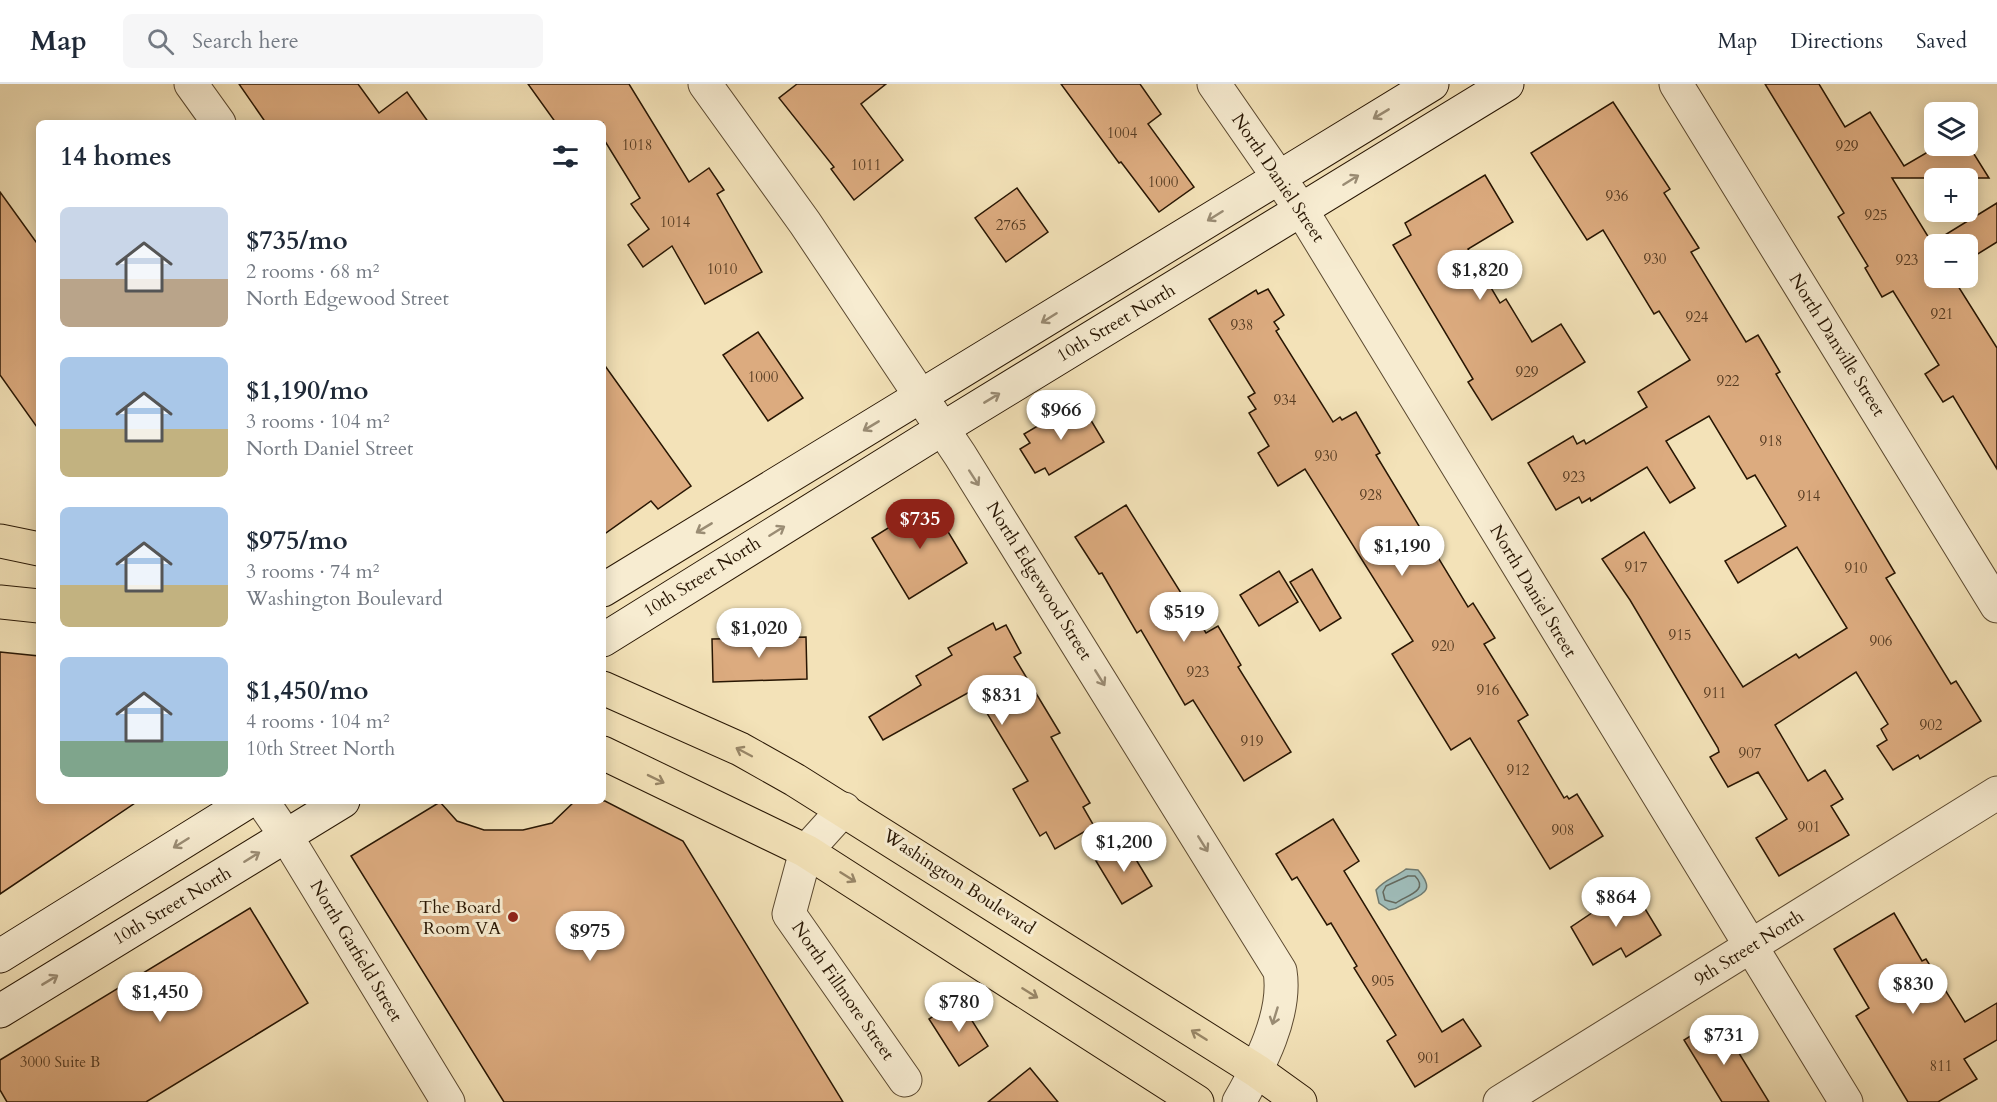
<!DOCTYPE html>
<meta charset="utf-8">
<style>
:root{--surface:#fff;--page:#f6f6f7;--text:#1f2937;--muted:#747a83;--line:#e0e1e3;--accent:#8f2418}
body{margin:0;font-family:Cardo,serif;background:var(--page);color:var(--text);height:100vh;display:flex;flex-direction:column;font-size:22px;white-space:nowrap}
*{box-sizing:border-box;margin:0}
p{font-size:20px;color:var(--muted)}
.icon{flex:none;width:33px;height:33px;fill:none;stroke:currentColor;stroke-width:2;stroke-linecap:round;stroke-linejoin:round}
.map{position:relative;flex:1;overflow:hidden}
.details{position:absolute;left:36px;top:36px;width:570px;height:684px;display:flex;flex-direction:column;background:var(--surface);border-radius:9px;box-shadow:0 3px 15px #0003}
.details>*{flex:none}
.controls{position:absolute;left:1924px;top:18px;display:grid;gap:12px}
.controls a{display:grid;place-items:center;width:54px;height:54px;border-radius:9px;background:var(--surface);box-shadow:0 3px 15px #0003;font-size:30px}
.price{position:absolute;translate:-50% -51px;padding:0 14px;border-radius:21px;background:#fff;color:#222;font-size:20px;line-height:39px;filter:drop-shadow(0 2px 3px #0008)}
.price::after{content:'';position:absolute;left:50%;top:36px;width:18px;height:14px;margin-left:-9px;background:inherit;clip-path:polygon(0 0,100% 0,50% 100%)}
.price.selected{background:var(--accent);color:#fff}
ul{padding:0;list-style:none}
li{display:flex;align-items:center;gap:18px;height:150px;padding:0 24px}
li span{display:grid;place-items:center;flex:none;width:168px;height:120px;border-radius:9px;color:#555}
li>.icon{margin-inline-start:auto}
span .icon{width:72px;height:72px;fill:#fffc;stroke-width:1}
li b{font-size:26px}
h2{display:flex;justify-content:space-between;align-items:center;height:72px;padding:0 24px;font-size:26px}
header{display:flex;align-items:center;gap:36px;box-sizing:border-box;height:84px;padding:0 30px;background:var(--surface);border-bottom:2px solid var(--line)}
header strong{font-size:28px}
nav{display:flex;gap:33px;margin-inline-start:auto;font-size:21px}
.search{width:420px;height:54px;background:var(--page);display:flex;align-items:center;gap:15px;box-sizing:border-box;padding:0 21px;border-radius:9px;color:var(--muted);font-size:22px}
.map>svg:first-child{display:block}
.water{fill:#9fbcb9;stroke:#6f7a70;stroke-width:1.5}
.lines{fill:none;stroke-linecap:round;stroke-linejoin:round}
.shore{stroke:#64695e;stroke-width:1.5}
.building{fill:#dcab7f;stroke:#281603;stroke-width:1.5}
.minor-casing{stroke:#5b4930;stroke-width:35}
.secondary-casing{stroke:#281603;stroke-width:35}
.primary-casing{stroke:#281603;stroke-width:35}
.minor{stroke:#f7ecd1;stroke-width:33}
.secondary{stroke:#f7ecd1;stroke-width:33}
.primary{stroke:#f3e2b8;stroke-width:33}
.oneway{stroke:#9a8c74}
.oneway2{stroke:#988667}
.poi-dot{fill:#8f2418;stroke:#f7ecd1;stroke-width:2}
.labels{text-anchor:middle;dominant-baseline:central;stroke-width:6;stroke-linejoin:round;paint-order:stroke}
.number-label{font-size:15px;fill:#553b22}
.street-label{font-size:18px;fill:#281603;stroke:#f7ecd1}
.poi-label{font-size:18px;fill:#281603;stroke:#f7ecd1;text-anchor:end}
</style>
<header>
<strong>Map</strong>
<div class="search"><svg class="icon" aria-label="search" viewBox="0 0 24 24"><circle cx="10" cy="10" r="6"/><path d="M15 15l6 6"/></svg>Search here</div>
<nav><a>Map</a><a>Directions</a><a>Saved</a></nav>
</header>
<div class="map">
<svg width="1997" height="1018" viewBox="0 0 1997 1018">
<rect width="100%" height="100%" fill="#f3e2b8"/>
<filter id="stains"><feTurbulence type="fractalNoise" baseFrequency=".00333" numOctaves="4"/><feColorMatrix values="0 0 0 0 .2 0 0 0 0 .09 0 0 0 0 .02 0 0 0 .5 -.17"/></filter>
<radialGradient id="worn" r=".72"><stop offset=".6" stop-color="#630" stop-opacity="0"/><stop offset="1" stop-color="#630" stop-opacity=".3"/></radialGradient>
<!-- water -->
<path class="water" d="M1406 785 1418 786C1436 807 1423 810 1407 818 1400 822 1398 825 1389 826L1379 819 1376 806C1384 796 1396 793 1406 785Z"/>
<g class="lines">
<!-- shore -->
<path class="shore" d="M1408 792H1415C1430 807 1405 812 1396 819L1385 816 1383 808 1386 802Z"/>
</g>
<!-- building -->
<g class="building">
<path d="M239 0H358L379 29 407 8 429 39H266Z"/>
<path d="M528 0H629L689 98 709 84 724 106 717 110 762 188 705 220 672 162 643 183 628 161 649 145 631 120 640 114 603 54V39H556Z"/>
<path d="M797 0H886L861 20 903 76 854 116 831 85 834 83 779 14Z"/>
<path d="M1061 0H1140L1161 30 1148 40 1194 103 1159 128 1121 78 1119 79Z"/>
<path d="M1765 0H1819L1845 43 1870 28 1904 82 1938 62H1969L1989 94H1892L1932 159 1997 119V158L1968 176V160H1935V194H1953L1997 264V385L1953 312 1943 318 1925 290 1939 281 1893 207 1882 213 1865 184 1868 182 1838 133 1844 129Z"/>
<path d="M1613 18 1670 105 1664 109 1699 164 1691 168 1746 258 1758 251 1780 288 1776 290 1895 489 1886 494 1951 600 1956 597 1981 637 1920 675 1918 671 1893 686 1877 662 1887 656 1881 645 1888 640 1856 588 1775 641 1808 697 1825 686 1843 715 1831 722 1849 751 1779 792 1756 754 1787 735 1758 688 1728 703 1710 673 1719 668 1718 664 1630 516 1602 475 1644 448 1743 603 1796 570 1799 574 1847 544 1797 463 1738 499 1725 477 1786 442 1755 391 1747 395 1709 332 1666 357 1695 404 1670 419 1647 383 1591 417 1590 414 1582 419 1579 413 1556 426 1528 379 1573 352 1577 360 1584 356 1586 360 1647 323 1638 308 1690 276 1659 227 1654 230 1603 146 1587 156 1531 69Z"/>
<path d="M1485 91 1513 138 1468 165 1500 219 1506 215 1532 258 1561 240 1585 278 1492 336 1468 298 1473 295 1393 161 1411 151 1405 139Z"/>
<path d="M1017 104 1048 148 1006 178 975 134Z"/>
<path d="M0 108 39 162V346L0 291Z"/>
<path d="M1268 205 1284 231 1274 238 1279 245 1276 247 1333 338 1340 333 1342 336 1356 328 1380 369 1376 371 1468 523 1473 519 1495 554 1484 560 1528 631 1518 637 1564 714 1567 712 1569 715 1577 710 1603 752 1550 785 1470 654 1451 666 1392 570 1413 557 1305 385 1278 402 1258 369 1269 362 1249 329 1256 325 1248 313 1255 309 1209 235 1256 206 1258 210Z"/>
<path d="M758 248 803 314 768 337 723 271Z"/>
<path d="M603 279 691 402 658 425 651 417 603 451Z"/>
<path d="M1083 323 1104 358 1049 391 1045 384 1035 389 1020 365 1030 359 1024 350 1068 324 1071 330Z"/>
<path d="M930 418 967 479 909 515 872 454Z"/>
<path d="M1126 421 1206 549 1218 542 1241 581 1238 583 1291 668 1244 697 1193 616 1185 621 1141 546 1137 549 1102 489 1099 490 1075 453Z"/>
<path d="M1312 485 1341 534 1320 547 1290 498Z"/>
<path d="M1279 487 1298 518 1259 542 1240 511Z"/>
<path d="M993 539 996 546 1006 541 1021 569 1014 573 1060 649 1051 653 1090 719 1083 723 1094 742 1055 765 1046 748 1040 752 1013 705 1028 697 973 606 883 656 869 633 921 601 916 592 952 571 948 564Z"/>
<path d="M806 553 807 595 713 598 712 555Z"/>
<path d="M0 568 39 572V717H138L0 810Z"/>
<path d="M575 717H605L683 757 843 1018H504L351 772 440 718 457 737 484 746H523L552 739Z"/>
<path d="M1333 735 1359 777 1344 787 1442 948 1463 935 1481 962 1415 1003 1387 957 1396 951 1354 884 1357 882 1331 839 1327 841 1297 793 1292 796 1276 770Z"/>
<path d="M1126 759 1152 802 1122 820 1096 777Z"/>
<path d="M1633 805 1661 851 1626 873 1621 864 1593 881 1571 843 1623 808 1625 811Z"/>
<path d="M250 824 308 919 146 1018H7L0 1006V976Z"/>
<path d="M1894 829 1922 877 1926 875 1965 938 1997 919V956L1964 975 1977 995 1938 1018H1908L1856 932 1869 924 1834 865Z"/>
<path d="M959 916 988 962 959 982 929 935Z"/>
<path d="M1718 935 1769 1018H1722L1684 956Z"/>
<path d="M1030 984 1058 1018H988Z"/>
</g>
<g class="lines">
<!-- minor casing -->
<g class="minor-casing">
<g id="minor">
<path d="M191 0 219 39"/>
<path d="M705 0 805 139 960 371 1280 887C1287 930 1260 981 1239 1018"/>
<path d="M1214 0 1302 127 1846 1018"/>
<path d="M1676 0 1997 522"/>
<path d="M262 717 286 752 448 1018"/>
<path d="M844 725 806 767 789 830 905 996"/>
<path d="M1500 1018 1997 709"/>
</g>
</g>
<!-- secondary casing -->
<g class="secondary-casing">
<g id="secondary">
<path d="M603 506 1432 0"/>
<path d="M603 556 942 345 1507 0"/>
<path d="M0 872 249 717"/>
<path d="M0 927 343 717"/>
</g>
</g>
<!-- primary casing -->
<g class="primary-casing">
<g id="primary">
<path d="M0 457 39 465"/>
<path d="M0 518 39 522"/>
<path d="M603 604 740 665 795 696 1257 987 1300 1018"/>
<path d="M603 669 806 767 1197 1018"/>
</g>
</g>
<!-- minor -->
<use href="#minor" class="minor"/>
<!-- secondary -->
<use href="#secondary" class="secondary"/>
<!-- primary -->
<use href="#primary" class="primary"/>
</g>
<!-- one-way arrows -->
<defs><path id="oneway-shaft" d="M-6 0H5M1.5-3L5.5 0L1.5 3" fill="none" stroke-width="1.6" stroke-linecap="round" stroke-linejoin="round" transform="scale(1.5)"/></defs>
<g class="oneway">
<use href="#oneway-shaft" transform="translate(1381 30) rotate(149)"/>
<use href="#oneway-shaft" transform="translate(1351 96) rotate(-32)"/>
<use href="#oneway-shaft" transform="translate(1215 132) rotate(148)"/>
<use href="#oneway-shaft" transform="translate(1049 234) rotate(148)"/>
<use href="#oneway-shaft" transform="translate(992 314) rotate(-31)"/>
<use href="#oneway-shaft" transform="translate(871 342) rotate(149)"/>
<use href="#oneway-shaft" transform="translate(974 394) rotate(57)"/>
<use href="#oneway-shaft" transform="translate(704 444) rotate(149)"/>
<use href="#oneway-shaft" transform="translate(777 447) rotate(-32)"/>
<use href="#oneway-shaft" transform="translate(1100 594) rotate(58)"/>
<use href="#oneway-shaft" transform="translate(181 759) rotate(148)"/>
<use href="#oneway-shaft" transform="translate(1203 760) rotate(58)"/>
<use href="#oneway-shaft" transform="translate(252 773) rotate(-32)"/>
<use href="#oneway-shaft" transform="translate(50 896) rotate(-31)"/>
<use href="#oneway-shaft" transform="translate(1275 932) rotate(107)"/>
</g>
<g class="oneway2">
<use href="#oneway-shaft" transform="translate(744 668) rotate(-152)"/>
<use href="#oneway-shaft" transform="translate(656 695) rotate(26)"/>
<use href="#oneway-shaft" transform="translate(848 793) rotate(32)"/>
<use href="#oneway-shaft" transform="translate(1030 909) rotate(32)"/>
<use href="#oneway-shaft" transform="translate(1199 951) rotate(-148)"/>
</g>
<!-- markers -->
<circle class="poi-dot" cx="513" cy="833" r="6"/>
<g class="labels">
<!-- number labels -->
<g class="number-label">
<text x="1122" y="49">1004</text>
<text x="637" y="61">1018</text>
<text x="1847" y="62">929</text>
<text x="866" y="81">1011</text>
<text x="1163" y="98">1000</text>
<text x="1617" y="112">936</text>
<text x="1876" y="131">925</text>
<text x="675" y="138">1014</text>
<text x="1011" y="141">2765</text>
<text x="1655" y="175">930</text>
<text x="1907" y="176">923</text>
<text x="722" y="185">1010</text>
<text x="1942" y="230">921</text>
<text x="1697" y="233">924</text>
<text x="1242" y="241">938</text>
<text x="1527" y="288">929</text>
<text x="763" y="293">1000</text>
<text x="1728" y="297">922</text>
<text x="1285" y="316">934</text>
<text x="1771" y="357">918</text>
<text x="1326" y="372">930</text>
<text x="1574" y="393">923</text>
<text x="1371" y="411">928</text>
<text x="1809" y="412">914</text>
<text x="1636" y="483">917</text>
<text x="1856" y="484">910</text>
<text x="1680" y="551">915</text>
<text x="1881" y="557">906</text>
<text x="1443" y="562">920</text>
<text x="1198" y="588">923</text>
<text x="1488" y="606">916</text>
<text x="1715" y="609">911</text>
<text x="1931" y="641">902</text>
<text x="1252" y="657">919</text>
<text x="1750" y="669">907</text>
<text x="1518" y="686">912</text>
<text x="1809" y="743">901</text>
<text x="1563" y="746">908</text>
<text x="1383" y="897">905</text>
<text x="1429" y="974">901</text>
<text x="60" y="978">3000 Suite B</text>
<text x="1941" y="982">811</text>
</g>
<!-- street labels -->
<g class="street-label">
<text transform="translate(1278 94) rotate(56)">North Daniel Street</text>
<text transform="translate(1116 239) rotate(-31)">10th Street North</text>
<text transform="translate(1837 261) rotate(58)">North Danville Street</text>
<text transform="translate(702 493) rotate(-32)">10th Street North</text>
<text transform="translate(1039 497) rotate(58)">North Edgewood Street</text>
<text transform="translate(1533 507) rotate(59)">North Daniel Street</text>
<text transform="translate(959 798) rotate(33)">Washington Boulevard</text>
<text transform="translate(172 822) rotate(-31)">10th Street North</text>
<text transform="translate(1749 864) rotate(-32)">9th Street North</text>
<text transform="translate(356 867) rotate(59)">North Garfield Street</text>
<text transform="translate(843 907) rotate(55)">North Fillmore Street</text>
</g>
<!-- poi labels -->
<g class="poi-label">
<text x="501" y="823">The Board<tspan x="501" dy="21">Room VA</tspan></text>
</g>
</g>
<rect width="100%" height="100%" filter="url(#stains)"/>
<rect width="100%" height="100%" fill="url(#worn)"/>
</svg>
<div class="controls">
<a><svg class="icon" aria-label="layers" viewBox="0 0 24 24"><path d="M12 4l9 5-9 5-9-5zM3 14l9 5 9-5"/></svg></a>
<a>+</a>
<a>−</a>
</div>
<b class="price" style="left:1480px;top:217px">$1,820</b>
<b class="price" style="left:1061px;top:357px">$966</b>
<b class="price selected" style="left:920px;top:466px">$735</b>
<b class="price" style="left:1402px;top:493px">$1,190</b>
<b class="price" style="left:1184px;top:559px">$519</b>
<b class="price" style="left:759px;top:575px">$1,020</b>
<b class="price" style="left:1002px;top:642px">$831</b>
<b class="price" style="left:1124px;top:789px">$1,200</b>
<b class="price" style="left:1616px;top:844px">$864</b>
<b class="price" style="left:590px;top:878px">$975</b>
<b class="price" style="left:1913px;top:931px">$830</b>
<b class="price" style="left:160px;top:939px">$1,450</b>
<b class="price" style="left:959px;top:949px">$780</b>
<b class="price" style="left:1724px;top:982px">$731</b>
<section class="details">
<h2>14 homes<svg class="icon" aria-label="filters" viewBox="0 0 24 24"><path d="M4 7h16M4 17h16"/><circle cx="9" cy="7" r="2"/><circle cx="15" cy="17" r="2"/></svg></h2>
<ul>
<li><span style="background:linear-gradient(#c9d6e8 60%,#b9a48a 0)"><svg class="icon" aria-label="home" viewBox="0 0 24 24"><path d="M3 11l9-7 9 7M6 9v11h12V9"/></svg></span><div><b>$735/mo</b><p>2 rooms · 68 m²</p><p>North Edgewood Street</p></div></li>
<li><span style="background:linear-gradient(#a9c7e8 60%,#c2b280 0)"><svg class="icon" aria-label="home" viewBox="0 0 24 24"><path d="M3 11l9-7 9 7M6 9v11h12V9"/></svg></span><div><b>$1,190/mo</b><p>3 rooms · 104 m²</p><p>North Daniel Street</p></div></li>
<li><span style="background:linear-gradient(#a9c7e8 65%,#c2b280 0)"><svg class="icon" aria-label="home" viewBox="0 0 24 24"><path d="M3 11l9-7 9 7M6 9v11h12V9"/></svg></span><div><b>$975/mo</b><p>3 rooms · 74 m²</p><p>Washington Boulevard</p></div></li>
<li><span style="background:linear-gradient(#a9c7e8 70%,#7fa58c 0)"><svg class="icon" aria-label="home" viewBox="0 0 24 24"><path d="M3 11l9-7 9 7M6 9v11h12V9"/></svg></span><div><b>$1,450/mo</b><p>4 rooms · 104 m²</p><p>10th Street North</p></div></li>
</ul>
</section>
</div>
